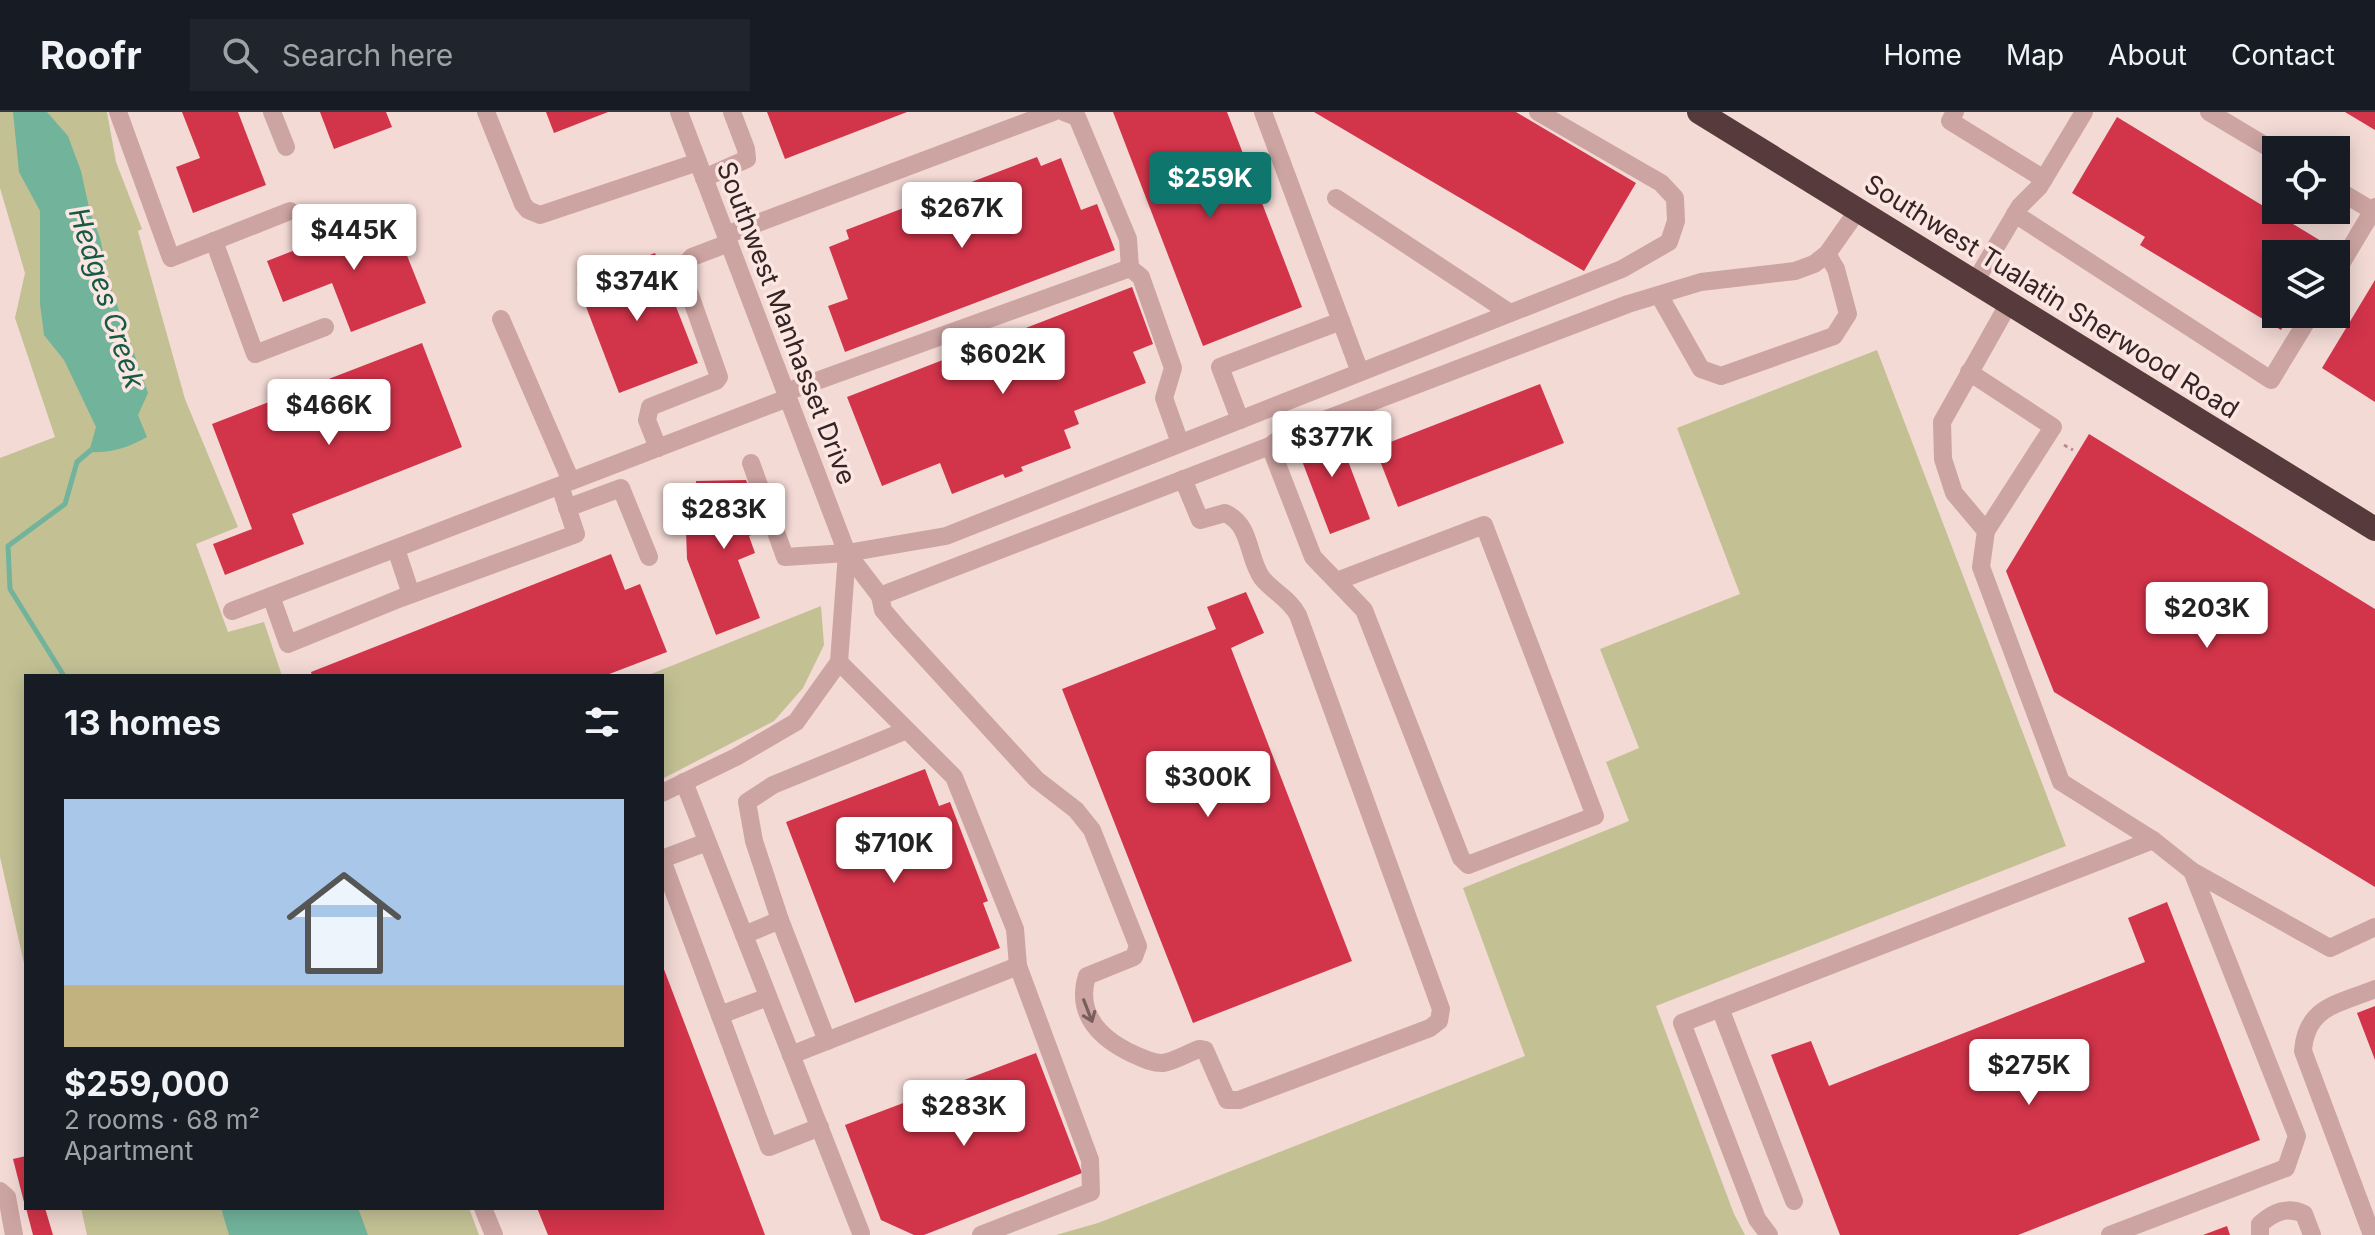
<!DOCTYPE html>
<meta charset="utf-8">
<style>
:root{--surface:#171b24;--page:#20242c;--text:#f1f3f6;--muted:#9ea1a6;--line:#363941;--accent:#0f766e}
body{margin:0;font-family:Inter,sans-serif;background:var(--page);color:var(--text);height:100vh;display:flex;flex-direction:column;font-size:30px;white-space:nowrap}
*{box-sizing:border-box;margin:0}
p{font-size:26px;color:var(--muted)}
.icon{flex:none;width:44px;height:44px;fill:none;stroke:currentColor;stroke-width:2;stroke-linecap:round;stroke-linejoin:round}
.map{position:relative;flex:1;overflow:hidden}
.side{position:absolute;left:24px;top:562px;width:640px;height:536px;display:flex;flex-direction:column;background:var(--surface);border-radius:0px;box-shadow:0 4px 20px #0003}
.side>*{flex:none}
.buttons{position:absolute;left:2262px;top:24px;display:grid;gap:16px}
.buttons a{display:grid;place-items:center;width:88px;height:88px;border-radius:0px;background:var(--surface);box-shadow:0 4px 20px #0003;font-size:40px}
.price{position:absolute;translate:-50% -68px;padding:0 18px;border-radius:8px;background:#fff;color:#222;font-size:26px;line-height:52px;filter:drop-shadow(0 2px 4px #0008)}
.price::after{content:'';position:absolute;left:50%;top:48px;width:24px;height:18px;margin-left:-12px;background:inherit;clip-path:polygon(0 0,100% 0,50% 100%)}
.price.active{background:var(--accent);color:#fff}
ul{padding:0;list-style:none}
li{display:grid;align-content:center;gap:16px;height:424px;padding:0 40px}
li span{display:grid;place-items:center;height:248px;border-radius:0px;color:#555}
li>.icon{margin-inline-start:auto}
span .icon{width:144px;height:144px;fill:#fffc;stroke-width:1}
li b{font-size:34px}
h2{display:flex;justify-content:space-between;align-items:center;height:96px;padding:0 40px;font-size:34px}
header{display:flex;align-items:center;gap:48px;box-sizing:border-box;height:112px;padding:0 40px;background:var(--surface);border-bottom:2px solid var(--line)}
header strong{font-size:38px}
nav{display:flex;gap:44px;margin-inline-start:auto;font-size:28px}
.search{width:560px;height:72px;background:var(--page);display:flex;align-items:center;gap:20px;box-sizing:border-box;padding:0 28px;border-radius:0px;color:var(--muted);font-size:30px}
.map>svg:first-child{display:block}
.green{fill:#c3c194}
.water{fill:#72b39c}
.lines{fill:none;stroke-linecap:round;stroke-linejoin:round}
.stream{stroke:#72b39c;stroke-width:5}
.building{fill:#d2344a}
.path{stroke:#b88d8b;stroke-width:3;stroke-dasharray:4 4;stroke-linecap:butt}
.minor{stroke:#cca4a1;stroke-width:18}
.highway{stroke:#573a3c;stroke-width:24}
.oneway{stroke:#795e5d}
.labels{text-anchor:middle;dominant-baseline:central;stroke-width:7;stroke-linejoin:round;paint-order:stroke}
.street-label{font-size:26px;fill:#352425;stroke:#fbe6e2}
.water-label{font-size:28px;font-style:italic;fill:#165a45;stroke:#fbe6e2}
</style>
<header>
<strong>Roofr</strong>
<div class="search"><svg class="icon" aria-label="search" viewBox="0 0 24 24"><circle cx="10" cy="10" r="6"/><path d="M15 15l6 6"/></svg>Search here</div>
<nav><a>Home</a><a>Map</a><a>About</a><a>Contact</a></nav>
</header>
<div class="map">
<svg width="2375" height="1123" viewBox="0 0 2375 1123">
<rect width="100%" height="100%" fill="#f3dad5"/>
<!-- green -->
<g class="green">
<path d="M0 0H107L116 50 142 117 138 119 185 287 238 415 196 432 228 520 264 510 282 564H26V860L0 745V346L55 325 15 206 25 161 0 76Z"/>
<path d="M1877 238 2066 734 1656 894 1734 1102 1745 1123H1056L1098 1111 1525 944 1463 776 1629 709 1606 650 1639 636 1600 537 1740 482 1677 316Z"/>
<path d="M821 494 824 533 803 576 774 609 662 667V564H646Z"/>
<path d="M81 1096H469L479 1123H87Z"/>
</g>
<!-- water -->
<g class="water">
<path d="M13 0H47L68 24 81 59 90 100 100 126 110 173 148 281 138 303 147 325C128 336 111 341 89 340L96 315 64 248 44 223 40 192V99L19 60Z"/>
<path d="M221 1096H358L368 1123H229Z"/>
</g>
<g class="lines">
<!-- stream -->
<path class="stream" d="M64 564 10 477 8 434 65 392 77 350 91 338"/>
</g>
<!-- building -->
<g class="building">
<path d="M182 0H238L266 73 193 101 176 55 200 46Z"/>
<path d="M320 0H386L392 15 334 37Z"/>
<path d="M546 0H608L554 21Z"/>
<path d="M767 0H907L785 47Z"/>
<path d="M1113 0H1227L1302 195 1203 234Z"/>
<path d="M1314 0H1516L1636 71 1584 159Z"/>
<path d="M2345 0H2375V18Z"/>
<path d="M2117 5 2331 135 2327 142H2276V202H2291L2281 218 2140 133 2145 125 2072 81Z"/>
<path d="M1037 45 1041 54 1061 46 1081 98 1097 92 1115 138 845 240 828 194 848 187 829 135 849 127 846 118Z"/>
<path d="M390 101 426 191 351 220 332 171 283 190 267 149Z"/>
<path d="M655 141 698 251 619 281 577 171Z"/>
<path d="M2375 168V290L2322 256Z"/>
<path d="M1132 175 1153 232 1133 240 1146 271 1074 299 1079 312 1064 318 1071 336 1021 355 1023 359 1005 366 1003 362 952 382 940 351 882 374 847 285Z"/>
<path d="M422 231 462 335 292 402 304 432 225 463 213 432 252 417 212 312Z"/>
<path d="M1540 272 1564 331 1398 395 1375 336Z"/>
<path d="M1334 312 1370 407 1330 422 1294 328Z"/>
<path d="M2089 322 2375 497V775L2054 580 2006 459Z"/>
<path d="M746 368 765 417 749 424 755 441 738 448 760 506 716 523 687 447 686 418 698 417 696 369Z"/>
<path d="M611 442 625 478 640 472 667 540 604 564H312L311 560Z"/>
<path d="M1246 480 1264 521 1231 536 1352 849 1193 911 1062 577 1216 517 1207 495Z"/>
<path d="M925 657 939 694 950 690 988 789 983 791 1000 836 855 891 786 710Z"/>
<path d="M2167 790 2260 1028 2018 1123H1840L1771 943 1811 929 1829 974 2145 850 2128 806Z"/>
<path d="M662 852 765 1123H548L537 1096H662Z"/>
<path d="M2375 894V948L2357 901Z"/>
<path d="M1036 941 1082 1061 924 1123H914L881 1108 845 1013Z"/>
<path d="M26 1044V1094H25L13 1047Z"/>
<path d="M26 1096H45L53 1123H33Z"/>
<path d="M2227 1114 2230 1123H2203Z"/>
</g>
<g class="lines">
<!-- path -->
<path class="path" d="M2064 333 2073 338"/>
<!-- minor -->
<g class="minor">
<path d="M118 0 171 146 290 99"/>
<path d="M272 0 286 35"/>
<path d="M486 0 523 92 528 98 540 103 698 50"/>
<path d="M679 0 847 441 880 484 1270 334 1313 445 1364 498 1461 746 1468 753 1595 704 1484 413 1337 469"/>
<path d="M1064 0 1077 5 1128 127 1130 156"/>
<path d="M1263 0 1360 260"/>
<path d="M1955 0 1950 9 2044 67"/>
<path d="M2209 0 2276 40"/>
<path d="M704 66 747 47 746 37 732 0"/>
<path d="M2336 77 2373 99"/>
<path d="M1336 86 1510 201"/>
<path d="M2015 102 2271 268 2311 202"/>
<path d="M726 123 1053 0"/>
<path d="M214 129 255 242 325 215"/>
<path d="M1130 156 1141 165 1173 256 1164 286 1180 331"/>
<path d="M2336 160 2375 95"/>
<path d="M1975 170 2020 94 2039 75 2084 0"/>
<path d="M1659 183 1701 257 1721 264 1834 224 1848 202 1836 157 1827 142"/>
<path d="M2009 191 1942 310 1943 347 1954 381 1986 419 1981 455 2061 670 2153 728 2192 759 2297 1024 2286 1056 2110 1123"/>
<path d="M501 207 571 369"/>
<path d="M1969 260 2053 315 1986 419"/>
<path d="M786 280 1130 156"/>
<path d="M1240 308 1220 255 1341 209"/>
<path d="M1270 334 1285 323 1628 192 1701 170 1795 159 1814 152 1827 142 1858 98"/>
<path d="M658 336 647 308 650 295 716 269 719 265 683 163 684 154 692 145 729 131"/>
<path d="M751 351 785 445 847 441 946 424 1622 157 1669 130 1676 109 1675 86 1661 71 1538 0"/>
<path d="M567 396 621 376 649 445"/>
<path d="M396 437 411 482"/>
<path d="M271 484 288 532 401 486 576 422 560 374"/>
<path d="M880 484 883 498 899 517 1036 667 1076 698 1092 718 1138 834 1134 845 1087 864C1075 903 1101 927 1133 942 1142 946 1154 952 1163 951 1175 949 1188 941 1199 937L1205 938 1227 988H1239L1430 916 1439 909 1441 897 1298 503C1289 486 1273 480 1262 466 1247 445 1252 413 1225 401L1200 408 1183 367"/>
<path d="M232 499 788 286"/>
<path d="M839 550 954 665 1015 817 1018 854 1090 1048 1091 1080 981 1123"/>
<path d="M684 670 861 1121"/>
<path d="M662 681 736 645 796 610 839 550 847 441"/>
<path d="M662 747 707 730"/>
<path d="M662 748 769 1035 820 1015"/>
<path d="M2192 759 2330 836 2375 815"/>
<path d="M780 808 827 929"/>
<path d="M744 823 780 808 754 729 747 690 773 673 907 618"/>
<path d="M1720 896 1794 1089"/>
<path d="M720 903 768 885"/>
<path d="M791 943 1018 854"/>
<path d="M0 1079 7 1085 14 1123"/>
<path d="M483 1096 494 1123"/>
<path d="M1769 1123 1757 1107 1682 911 2153 728"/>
<path d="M2260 1123V1112C2274 1100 2287 1094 2304 1102L2312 1123"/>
<path d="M2372 1123 2303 939C2306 894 2339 892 2375 877"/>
</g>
<!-- highway -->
<path class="highway" d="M1699 0 2375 417"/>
</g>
<!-- one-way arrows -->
<defs><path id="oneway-shaft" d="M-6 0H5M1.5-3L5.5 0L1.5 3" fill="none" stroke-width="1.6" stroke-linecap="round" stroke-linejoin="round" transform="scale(2)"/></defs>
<use class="oneway" href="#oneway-shaft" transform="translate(1088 899) rotate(69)"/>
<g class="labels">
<!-- street labels -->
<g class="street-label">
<text transform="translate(2052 184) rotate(32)">Southwest Tualatin Sherwood Road</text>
<text transform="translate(787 211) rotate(69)">Southwest Manhasset Drive</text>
</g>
<!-- water labels -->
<g class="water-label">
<text transform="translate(107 186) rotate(72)">Hedges Creek</text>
</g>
</g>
</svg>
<div class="buttons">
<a><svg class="icon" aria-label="locate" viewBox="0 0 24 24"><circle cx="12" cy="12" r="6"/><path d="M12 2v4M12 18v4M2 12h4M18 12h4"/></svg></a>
<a><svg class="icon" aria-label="layers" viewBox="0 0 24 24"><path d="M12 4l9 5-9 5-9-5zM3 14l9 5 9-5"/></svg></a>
</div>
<b class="price active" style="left:1210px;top:108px">$259K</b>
<b class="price" style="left:962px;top:138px">$267K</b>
<b class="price" style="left:354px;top:160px">$445K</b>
<b class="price" style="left:637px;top:211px">$374K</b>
<b class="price" style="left:1003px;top:284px">$602K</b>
<b class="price" style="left:329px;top:335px">$466K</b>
<b class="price" style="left:1332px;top:367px">$377K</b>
<b class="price" style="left:724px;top:439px">$283K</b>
<b class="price" style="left:2207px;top:538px">$203K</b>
<b class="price" style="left:1208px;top:707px">$300K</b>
<b class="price" style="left:894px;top:773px">$710K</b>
<b class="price" style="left:2029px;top:995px">$275K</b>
<b class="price" style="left:964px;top:1036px">$283K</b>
<section class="side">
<h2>13 homes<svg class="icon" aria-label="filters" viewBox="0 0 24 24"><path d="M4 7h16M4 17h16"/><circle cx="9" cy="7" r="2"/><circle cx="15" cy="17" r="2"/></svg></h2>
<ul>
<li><span style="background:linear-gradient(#a9c7e8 75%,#c2b280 0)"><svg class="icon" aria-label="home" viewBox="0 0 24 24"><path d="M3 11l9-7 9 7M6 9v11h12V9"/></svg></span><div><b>$259,000</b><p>2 rooms · 68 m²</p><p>Apartment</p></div></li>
</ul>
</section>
</div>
